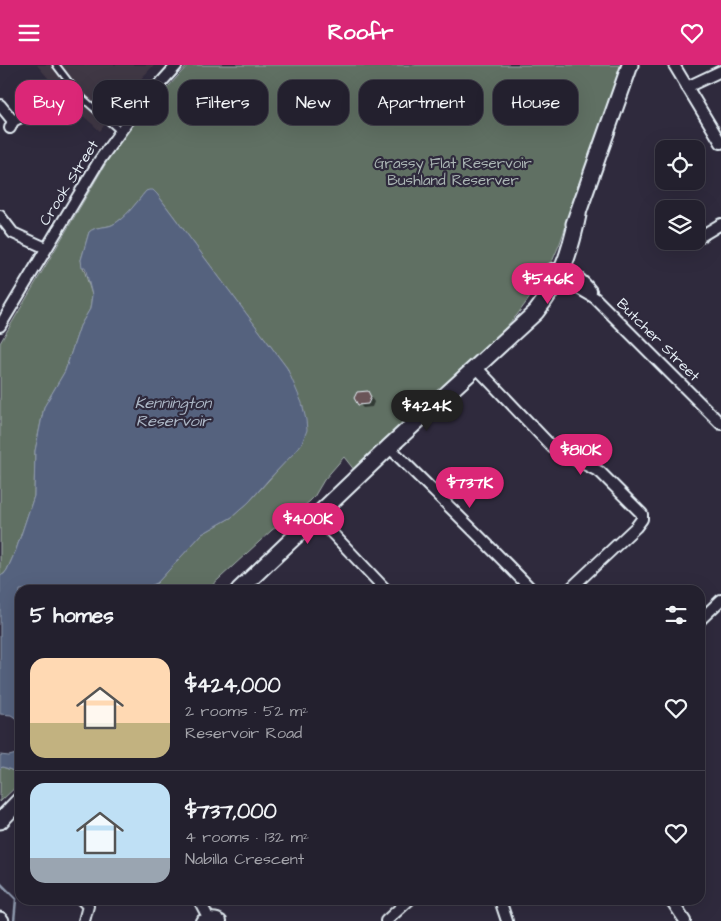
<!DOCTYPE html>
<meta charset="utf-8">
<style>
:root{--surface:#23202e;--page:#2b2836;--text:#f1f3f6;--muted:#a3a3aa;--line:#403e4a;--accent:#db2777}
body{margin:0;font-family:"Architects Daughter",sans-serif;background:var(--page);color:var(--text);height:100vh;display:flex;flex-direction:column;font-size:19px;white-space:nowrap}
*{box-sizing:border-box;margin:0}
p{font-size:16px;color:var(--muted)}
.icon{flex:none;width:28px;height:28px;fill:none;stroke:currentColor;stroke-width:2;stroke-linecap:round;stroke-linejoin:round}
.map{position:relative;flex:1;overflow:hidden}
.details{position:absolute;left:15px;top:520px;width:690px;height:320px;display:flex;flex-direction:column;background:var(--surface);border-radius:15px;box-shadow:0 5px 20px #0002,0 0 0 1px var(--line)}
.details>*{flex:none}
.guide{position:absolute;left:15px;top:15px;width:691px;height:45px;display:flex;gap:10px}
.controls{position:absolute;left:655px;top:75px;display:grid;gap:10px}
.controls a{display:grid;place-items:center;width:50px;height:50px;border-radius:10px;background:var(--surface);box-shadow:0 5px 20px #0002,0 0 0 1px var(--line);font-size:25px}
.price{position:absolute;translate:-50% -42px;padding:0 11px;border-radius:18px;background:var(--accent);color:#fff;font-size:16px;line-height:32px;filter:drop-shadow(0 1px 2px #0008)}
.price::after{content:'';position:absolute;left:50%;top:30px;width:15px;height:11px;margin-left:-8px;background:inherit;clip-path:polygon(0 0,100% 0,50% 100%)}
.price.active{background:#222;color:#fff}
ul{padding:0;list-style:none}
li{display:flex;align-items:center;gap:15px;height:125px;padding:0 15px}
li+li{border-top:1px solid var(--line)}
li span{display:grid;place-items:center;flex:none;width:140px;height:100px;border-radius:15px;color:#555}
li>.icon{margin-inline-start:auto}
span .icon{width:60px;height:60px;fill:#fffc;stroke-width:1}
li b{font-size:21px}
h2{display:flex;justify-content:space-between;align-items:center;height:60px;padding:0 15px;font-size:21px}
.tag{padding:0 18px;border-radius:15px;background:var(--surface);box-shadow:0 5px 20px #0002,0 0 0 1px var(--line);font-size:18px;line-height:45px}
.tag.active{background:var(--accent);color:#fff}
header{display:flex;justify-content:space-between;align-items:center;height:65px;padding:0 15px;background:var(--accent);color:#fff;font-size:22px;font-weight:800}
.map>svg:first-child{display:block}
.built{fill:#413745}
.green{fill:#616f64;stroke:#a4b0ae}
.water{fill:#55627e;stroke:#909baf}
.shadow{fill:#0007}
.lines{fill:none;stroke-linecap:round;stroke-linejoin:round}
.stream{stroke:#909baf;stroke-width:2.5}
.building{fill:#6a5559;stroke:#e8f1f8}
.lane-casing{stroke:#e8f1f8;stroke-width:9}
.street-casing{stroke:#e8f1f8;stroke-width:14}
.secondary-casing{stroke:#e8f1f8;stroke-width:19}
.lane{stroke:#2f2a3d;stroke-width:5}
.street{stroke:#2f2a3d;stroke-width:10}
.secondary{stroke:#2f2a3d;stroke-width:15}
.labels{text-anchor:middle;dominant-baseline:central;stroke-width:4.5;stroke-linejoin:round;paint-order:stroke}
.park-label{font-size:15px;fill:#abb6b5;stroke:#2f2a3d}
.street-label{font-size:15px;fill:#e8f1f8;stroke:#2f2a3d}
.water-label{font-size:16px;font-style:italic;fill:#adb8c7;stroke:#2f2a3d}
</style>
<header><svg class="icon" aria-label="menu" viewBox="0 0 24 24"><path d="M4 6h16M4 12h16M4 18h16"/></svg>Roofr<svg class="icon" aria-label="heart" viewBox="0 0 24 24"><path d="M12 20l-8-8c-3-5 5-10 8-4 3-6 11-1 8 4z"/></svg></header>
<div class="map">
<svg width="721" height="856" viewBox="0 0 721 856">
<rect width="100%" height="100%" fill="#2f2a3d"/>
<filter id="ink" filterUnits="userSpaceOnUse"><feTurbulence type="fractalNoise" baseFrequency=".02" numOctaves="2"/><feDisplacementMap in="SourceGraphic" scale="10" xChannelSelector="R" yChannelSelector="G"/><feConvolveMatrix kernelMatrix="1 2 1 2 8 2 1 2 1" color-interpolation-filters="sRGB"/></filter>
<g filter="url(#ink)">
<!-- built -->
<path class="built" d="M37 0H154L133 22 100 66 70 39Z"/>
<!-- green -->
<g class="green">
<path d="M188 0H622L560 178 549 204 536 224 517 250 492 277 355 406 344 392 324 415 314 432 309 437 272 465 207 525H146L150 521 157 518 202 469 232 452 249 437 302 378 287 303 157 129 146 126C136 138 126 153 112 160 104 163 96 161 89 167L81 195 92 230 90 244 80 261 65 306 44 342 35 386 34 431 16 485 7 505 4 509 0 511V278L119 76Z"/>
<path d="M2 702 20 708V718L0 737V704Z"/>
</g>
<!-- water -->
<g class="water">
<path d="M149 125H153L157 129 287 303 302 338 306 355 307 365 302 378 294 388 269 414 249 437 232 452 202 469 157 518 150 521 146 525H20V656L11 650 0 649V511L4 509 7 505 16 485 34 431 35 386 44 342 65 306 80 261 90 244 92 230 85 202H82L81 195 89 167C96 161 104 163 112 160 126 153 136 138 146 126Z"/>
<path d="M20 678V708C13 707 9 703 2 702L0 704V690L9 691 16 689Z"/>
</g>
<!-- shadow -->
<path class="shadow" d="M367 327 374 337 372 342 363 343 359 339Z"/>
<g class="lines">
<!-- stream -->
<path class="stream" d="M0 818 16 834 14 856"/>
</g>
<!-- building -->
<path class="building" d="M368 326 371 332 368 339 358 340 354 333 357 327Z"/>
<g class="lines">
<!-- lane casing -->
<g class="lane-casing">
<path id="lane" d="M56 0 79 30 120 66"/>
</g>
<!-- street casing -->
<g class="street-casing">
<g id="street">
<path d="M674 0 721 78"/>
<path d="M687 22 721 6"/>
<path d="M0 40 13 56"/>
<path d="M10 63 13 56 23 51"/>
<path d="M0 151 13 168 46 183"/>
<path d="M696 174 721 159"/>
<path d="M552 204 559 212 595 233 721 359"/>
<path d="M555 204C569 205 583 214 591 226"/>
<path d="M0 261 99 96 136 45 177 0"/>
<path d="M475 301 553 383 600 407 642 449V454L636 462 569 525"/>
<path d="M389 382C437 430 485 476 532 525"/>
<path d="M316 451 386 525"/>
<path d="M700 555 721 535"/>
<path d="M82 835 88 841 84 856"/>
<path d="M199 835 208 852"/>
<path d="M500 835 507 856"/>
<path d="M671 835 685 856"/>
<path d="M201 856C208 853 215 851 221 856"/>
<path d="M386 856 409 835"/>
</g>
</g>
<!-- secondary casing -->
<g class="secondary-casing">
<g id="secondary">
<path d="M574 159 630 0"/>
<path d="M239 525 389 382 536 247C561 215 570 189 578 150"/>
<path d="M0 756 20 735"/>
<path d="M0 855 1 856"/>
</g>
</g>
<!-- lane -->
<use href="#lane" class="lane"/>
<!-- street -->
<use href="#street" class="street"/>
<!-- secondary -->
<use href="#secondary" class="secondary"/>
</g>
</g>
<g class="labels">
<!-- park labels -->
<g class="park-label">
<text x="453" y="98">Grassy Flat Reservoir<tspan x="453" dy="17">Bushland Reserver</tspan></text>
</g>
<!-- street labels -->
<g class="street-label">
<text transform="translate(69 118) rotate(-58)">Crook Street</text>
<text transform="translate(658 275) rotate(45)">Butcher Street</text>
</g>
<!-- water labels -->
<g class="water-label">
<text x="173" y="338">Kennington<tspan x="173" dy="18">Reservoir</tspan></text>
</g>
</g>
</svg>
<div class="controls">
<a><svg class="icon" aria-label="locate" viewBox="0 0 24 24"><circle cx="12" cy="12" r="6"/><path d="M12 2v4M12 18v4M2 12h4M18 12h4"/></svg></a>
<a><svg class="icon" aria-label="layers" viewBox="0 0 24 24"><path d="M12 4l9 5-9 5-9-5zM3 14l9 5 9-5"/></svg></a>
</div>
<b class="price" style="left:548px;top:240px">$546K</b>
<b class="price active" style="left:427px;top:367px">$424K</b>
<b class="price" style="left:581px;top:411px">$810K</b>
<b class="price" style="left:470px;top:444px">$737K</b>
<b class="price" style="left:308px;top:480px">$400K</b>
<div class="guide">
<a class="tag active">Buy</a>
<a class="tag">Rent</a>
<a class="tag">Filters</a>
<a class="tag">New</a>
<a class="tag">Apartment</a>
<a class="tag">House</a>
</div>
<section class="details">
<h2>5 homes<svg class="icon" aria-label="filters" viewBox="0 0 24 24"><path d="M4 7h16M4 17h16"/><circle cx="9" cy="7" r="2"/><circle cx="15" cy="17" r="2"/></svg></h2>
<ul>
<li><span style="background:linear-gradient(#ffd9b3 65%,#c2b280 0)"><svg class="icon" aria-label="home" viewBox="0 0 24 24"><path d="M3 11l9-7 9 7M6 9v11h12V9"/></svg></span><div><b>$424,000</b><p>2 rooms · 52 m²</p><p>Reservoir Road</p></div><svg class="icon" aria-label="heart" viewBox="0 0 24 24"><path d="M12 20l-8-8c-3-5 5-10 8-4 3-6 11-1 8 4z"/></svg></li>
<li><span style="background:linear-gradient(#bfe0f5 75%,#9aa5b1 0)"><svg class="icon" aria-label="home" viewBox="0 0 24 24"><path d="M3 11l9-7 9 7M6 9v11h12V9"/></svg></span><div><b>$737,000</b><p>4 rooms · 132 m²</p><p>Nabilla Crescent</p></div><svg class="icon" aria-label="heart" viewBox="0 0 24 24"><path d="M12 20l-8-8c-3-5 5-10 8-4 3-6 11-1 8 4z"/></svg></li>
</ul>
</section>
</div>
